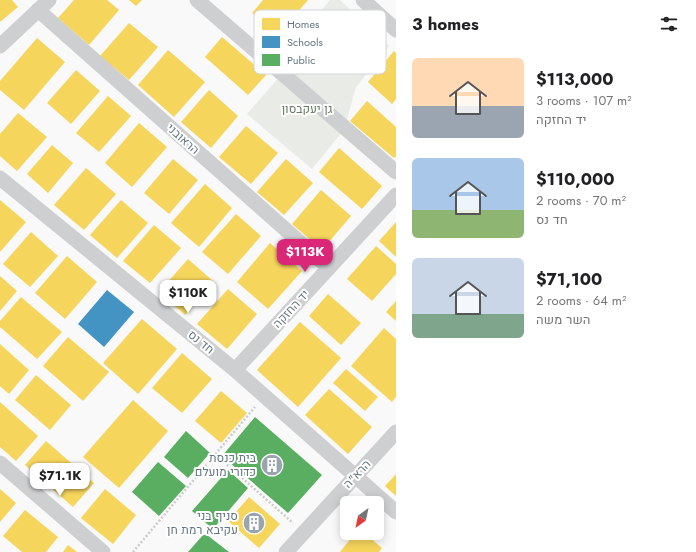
<!DOCTYPE html>
<meta charset="utf-8">
<style>
:root{--surface:#fff;--page:#f2f2f2;--text:#202124;--muted:#757577;--accent:#db2777}
body{margin:0;font-family:Jost,Heebo,sans-serif;background:var(--page);color:var(--text);height:100vh;display:flex;flex-direction:column;font-size:15px;white-space:nowrap}
*{box-sizing:border-box;margin:0}
p{font-size:13px;color:var(--muted)}
.icon{flex:none;width:22px;height:22px;fill:none;stroke:currentColor;stroke-width:2;stroke-linecap:round;stroke-linejoin:round}
.map{position:relative;flex:1;overflow:hidden}
.drawer{display:flex;flex-direction:column;background:var(--surface);width:300px}
.drawer>*{flex:none}
.needle{width:26px;rotate:213deg}
.tools{position:absolute;left:340px;top:496px;display:grid;gap:8px}
.tools a{display:grid;place-items:center;width:44px;height:44px;border-radius:6px;background:var(--surface);box-shadow:0 2px 10px #0003;font-size:20px}
.price{position:absolute;translate:-50% -34px;padding:0 9px;border-radius:8px;background:#fff;color:#222;font-size:13px;line-height:26px;filter:drop-shadow(0 1px 2px #0008)}
.price::after{content:'';position:absolute;left:50%;top:24px;width:12px;height:9px;margin-left:-6px;background:inherit;clip-path:polygon(0 0,100% 0,50% 100%)}
.price.on{background:var(--accent);color:#fff}
ul{padding:0;list-style:none}
li{display:flex;align-items:center;gap:12px;height:100px;padding:0 16px}
li span{display:grid;place-items:center;flex:none;width:112px;height:80px;border-radius:6px;color:#555}
li>.icon{margin-inline-start:auto}
span .icon{width:48px;height:48px;fill:#fffc;stroke-width:1}
li b{font-size:17px}
h2{display:flex;justify-content:space-between;align-items:center;height:48px;padding:0 16px;font-size:17px}
main{display:flex;flex:1;min-height:0}
.map>svg:first-child{display:block}
.green{fill:#e8ebe6}
.homes{fill:#f6d55c}
.schools{fill:#4393c3}
.public{fill:#5aae61}
.lines{fill:none;stroke-linecap:round;stroke-linejoin:round}
.path{stroke:#cbcccd;stroke-width:2.5;stroke-dasharray:2 2;stroke-linecap:butt}
.minor{stroke:#cecfd0;stroke-width:15}
.labels{text-anchor:middle;dominant-baseline:central;stroke-width:4;stroke-linejoin:round;paint-order:stroke}
.park-label{font-size:12px;fill:#687a64;stroke:#fff}
.street-label{font-size:12px;fill:#657683;stroke:#fff}
.poi-label{font-size:12px;fill:#657683;stroke:#fff;text-anchor:end}
.key{fill:#fff;stroke:#d1d6da;stroke-width:1}
.key-label{font-size:11px;fill:#657683}
</style>
<main>
<div class="map">
<svg width="396" height="552" viewBox="0 0 396 552">
<rect width="100%" height="100%" fill="#f9f9f9"/>
<!-- green -->
<path class="green" d="M330 0H340L389 46 356 87 344 130 312 169 247 114 282 74 275 65Z"/>
<!-- homes -->
<g class="homes">
<path d="M0 0H12L18 7 0 22Z"/>
<path d="M74 0H107L119 10 89 45 58 18Z"/>
<path d="M129 0H142L136 6Z"/>
<path d="M263 0H308L278 35 252 13Z"/>
<path d="M129 23 158 47 129 80 100 56Z"/>
<path d="M222 37 266 75 248 95 205 57Z"/>
<path d="M37 38 65 62 24 110 0 90V81Z"/>
<path d="M168 50 205 82 174 117 138 85Z"/>
<path d="M394 51 396 53V99L392 104 368 82Z"/>
<path d="M76 70 100 91 71 124 47 103Z"/>
<path d="M209 90 238 116 211 148 181 122Z"/>
<path d="M108 96 131 116 99 152 76 133Z"/>
<path d="M367 101 396 127V156L394 158 350 121Z"/>
<path d="M18 113 47 137 17 171 0 156V134Z"/>
<path d="M139 123 167 147 132 187 105 163Z"/>
<path d="M246 126 278 153 251 184 219 157Z"/>
<path d="M52 145 73 163 48 193 27 174Z"/>
<path d="M339 148 382 186 362 209 319 172Z"/>
<path d="M173 159 198 180 169 214 144 193Z"/>
<path d="M286 159 313 183 284 215 257 192Z"/>
<path d="M86 168 116 194 84 230 54 205Z"/>
<path d="M205 184 232 208 199 247 171 223Z"/>
<path d="M321 190 351 216 322 250 292 224Z"/>
<path d="M0 200 26 222 0 252Z"/>
<path d="M121 200 148 223 117 258 90 235Z"/>
<path d="M236 214 261 236 228 274 202 252Z"/>
<path d="M396 222V257L379 241Z"/>
<path d="M154 225 181 248 150 283 123 261Z"/>
<path d="M31 232 58 256 30 287 3 264Z"/>
<path d="M270 243 302 271 268 309 237 282Z"/>
<path d="M376 246 396 264V274L372 301 347 279Z"/>
<path d="M67 256 97 282 65 319 35 293Z"/>
<path d="M188 259 214 282 185 315 159 292Z"/>
<path d="M0 276 17 291 0 311Z"/>
<path d="M228 289 257 314 227 349 197 324Z"/>
<path d="M328 294 361 323 341 345 309 316Z"/>
<path d="M21 297 62 332 37 359 0 327V321Z"/>
<path d="M396 301V321L386 312Z"/>
<path d="M142 319 177 349 138 394 103 363Z"/>
<path d="M300 322 341 358 298 407 257 370Z"/>
<path d="M384 328 396 339V397L392 402 351 366Z"/>
<path d="M68 337 109 372 83 401 43 366Z"/>
<path d="M0 344 29 370 9 394 0 386Z"/>
<path d="M182 353 212 379 182 413 152 388Z"/>
<path d="M346 369 378 397 365 411 333 383Z"/>
<path d="M36 375 71 405 50 430 15 400Z"/>
<path d="M329 389 372 427 348 454 305 415Z"/>
<path d="M221 391 247 413 221 443 195 421Z"/>
<path d="M133 400 168 431 119 488 83 457Z"/>
<path d="M0 402 38 436 16 461 0 447Z"/>
<path d="M46 441 94 483 73 507 25 465Z"/>
<path d="M396 474V496L385 486Z"/>
<path d="M0 489 16 503 0 522Z"/>
<path d="M105 489 136 515 113 544 81 518Z"/>
<path d="M249 497 280 524 259 548 228 521Z"/>
<path d="M25 510 58 537 46 552H22L3 536Z"/>
<path d="M355 533H364L382 548 379 552H340Z"/>
<path d="M68 545 77 552H63Z"/>
</g>
<!-- schools -->
<path class="schools" d="M107 290 134 312 104 347 78 324Z"/>
<!-- public -->
<g class="public">
<path d="M255 417 322 475 288 513 222 456Z"/>
<path d="M186 431 210 453 188 478 164 457Z"/>
<path d="M158 462 186 486 159 516 132 492Z"/>
<path d="M228 470 248 488 213 529 192 511Z"/>
<path d="M203 535H207L229 552H188Z"/>
</g>
<g class="lines">
<!-- path -->
<g class="path">
<path d="M215 454 293 523"/>
<path d="M133 552 255 407"/>
</g>
<!-- minor -->
<g class="minor">
<path d="M197 0 396 172"/>
<path d="M363 0 396 30"/>
<path d="M38 10 329 268"/>
<path d="M0 46 49 0"/>
<path d="M0 178 235 370 396 512"/>
<path d="M235 370 396 195"/>
<path d="M0 463 103 552"/>
<path d="M286 552 396 432"/>
</g>
</g>
<!-- icons -->
<defs>
<g id="building-disc" transform="scale(1.15)"><circle r="9.5" fill="#99a4ac" stroke="#fff"/><path d="M-4-6H4V6H1V3H-1V6H-4ZM-2.5-4.3h1.7v1.8h-1.7ZM.8-4.3h1.7v1.8H.8ZM-2.5-1h1.7V.8h-1.7ZM.8-1h1.7V.8H.8Z" fill="#fff"/></g>
</defs>
<g fill-rule="evenodd">
<use href="#building-disc" x="272" y="465"/>
<use href="#building-disc" x="254" y="523"/>
</g>
<g class="labels">
<!-- park labels -->
<g class="park-label">
<text x="307" y="109">גן יעקבסון</text>
</g>
<!-- street labels -->
<g class="street-label">
<text transform="translate(183 139) rotate(42)">הראובני</text>
<text transform="translate(291 309) rotate(-47)">יד החזקה</text>
<text transform="translate(201 342) rotate(39)">חד נס</text>
<text transform="translate(357 474) rotate(-47)">הרא"ה</text>
</g>
<!-- poi labels -->
<g class="poi-label">
<text x="256" y="458">בית כנסת<tspan x="256" dy="14">כדורי מועלם</tspan></text>
<text x="238" y="516">סניף בני<tspan x="238" dy="14">עקיבא רמת חן</tspan></text>
</g>
</g>
<!-- legend -->
<rect x="254" y="10" width="132" height="64" rx="6" class="key"/>
<rect x="262" y="18" width="18" height="12" fill="#f6d55c"/>
<rect x="262" y="36" width="18" height="12" fill="#4393c3"/>
<rect x="262" y="54" width="18" height="12" fill="#5aae61"/>
<g class="key-label">
<text x="287" y="28">Homes</text>
<text x="287" y="46">Schools</text>
<text x="287" y="64">Public</text>
</g>
</svg>
<div class="tools">
<a><svg class="needle" viewBox="-14 -14 28 28"><path d="M0-13l5 13h-10z" fill="#e53935"/><path d="M0 13l5-13h-10z" fill="#757577"/></svg></a>
</div>
<b class="price on" style="left:305px;top:273px">$113K</b>
<b class="price" style="left:188px;top:314px">$110K</b>
<b class="price" style="left:60px;top:497px">$71.1K</b>
</div>
<section class="drawer">
<h2>3 homes<svg class="icon" aria-label="filters" viewBox="0 0 24 24"><path d="M4 7h16M4 17h16"/><circle cx="9" cy="7" r="2"/><circle cx="15" cy="17" r="2"/></svg></h2>
<ul>
<li><span style="background:linear-gradient(#ffd9b3 60%,#9aa5b1 0)"><svg class="icon" aria-label="home" viewBox="0 0 24 24"><path d="M3 11l9-7 9 7M6 9v11h12V9"/></svg></span><div><b>$113,000</b><p>3 rooms · 107 m²</p><p>יד החזקה</p></div></li>
<li><span style="background:linear-gradient(#a9c7e8 65%,#8fb573 0)"><svg class="icon" aria-label="home" viewBox="0 0 24 24"><path d="M3 11l9-7 9 7M6 9v11h12V9"/></svg></span><div><b>$110,000</b><p>2 rooms · 70 m²</p><p>חד נס</p></div></li>
<li><span style="background:linear-gradient(#c9d6e8 70%,#7fa58c 0)"><svg class="icon" aria-label="home" viewBox="0 0 24 24"><path d="M3 11l9-7 9 7M6 9v11h12V9"/></svg></span><div><b>$71,100</b><p>2 rooms · 64 m²</p><p>השר משה</p></div></li>
</ul>
</section>
</main>
